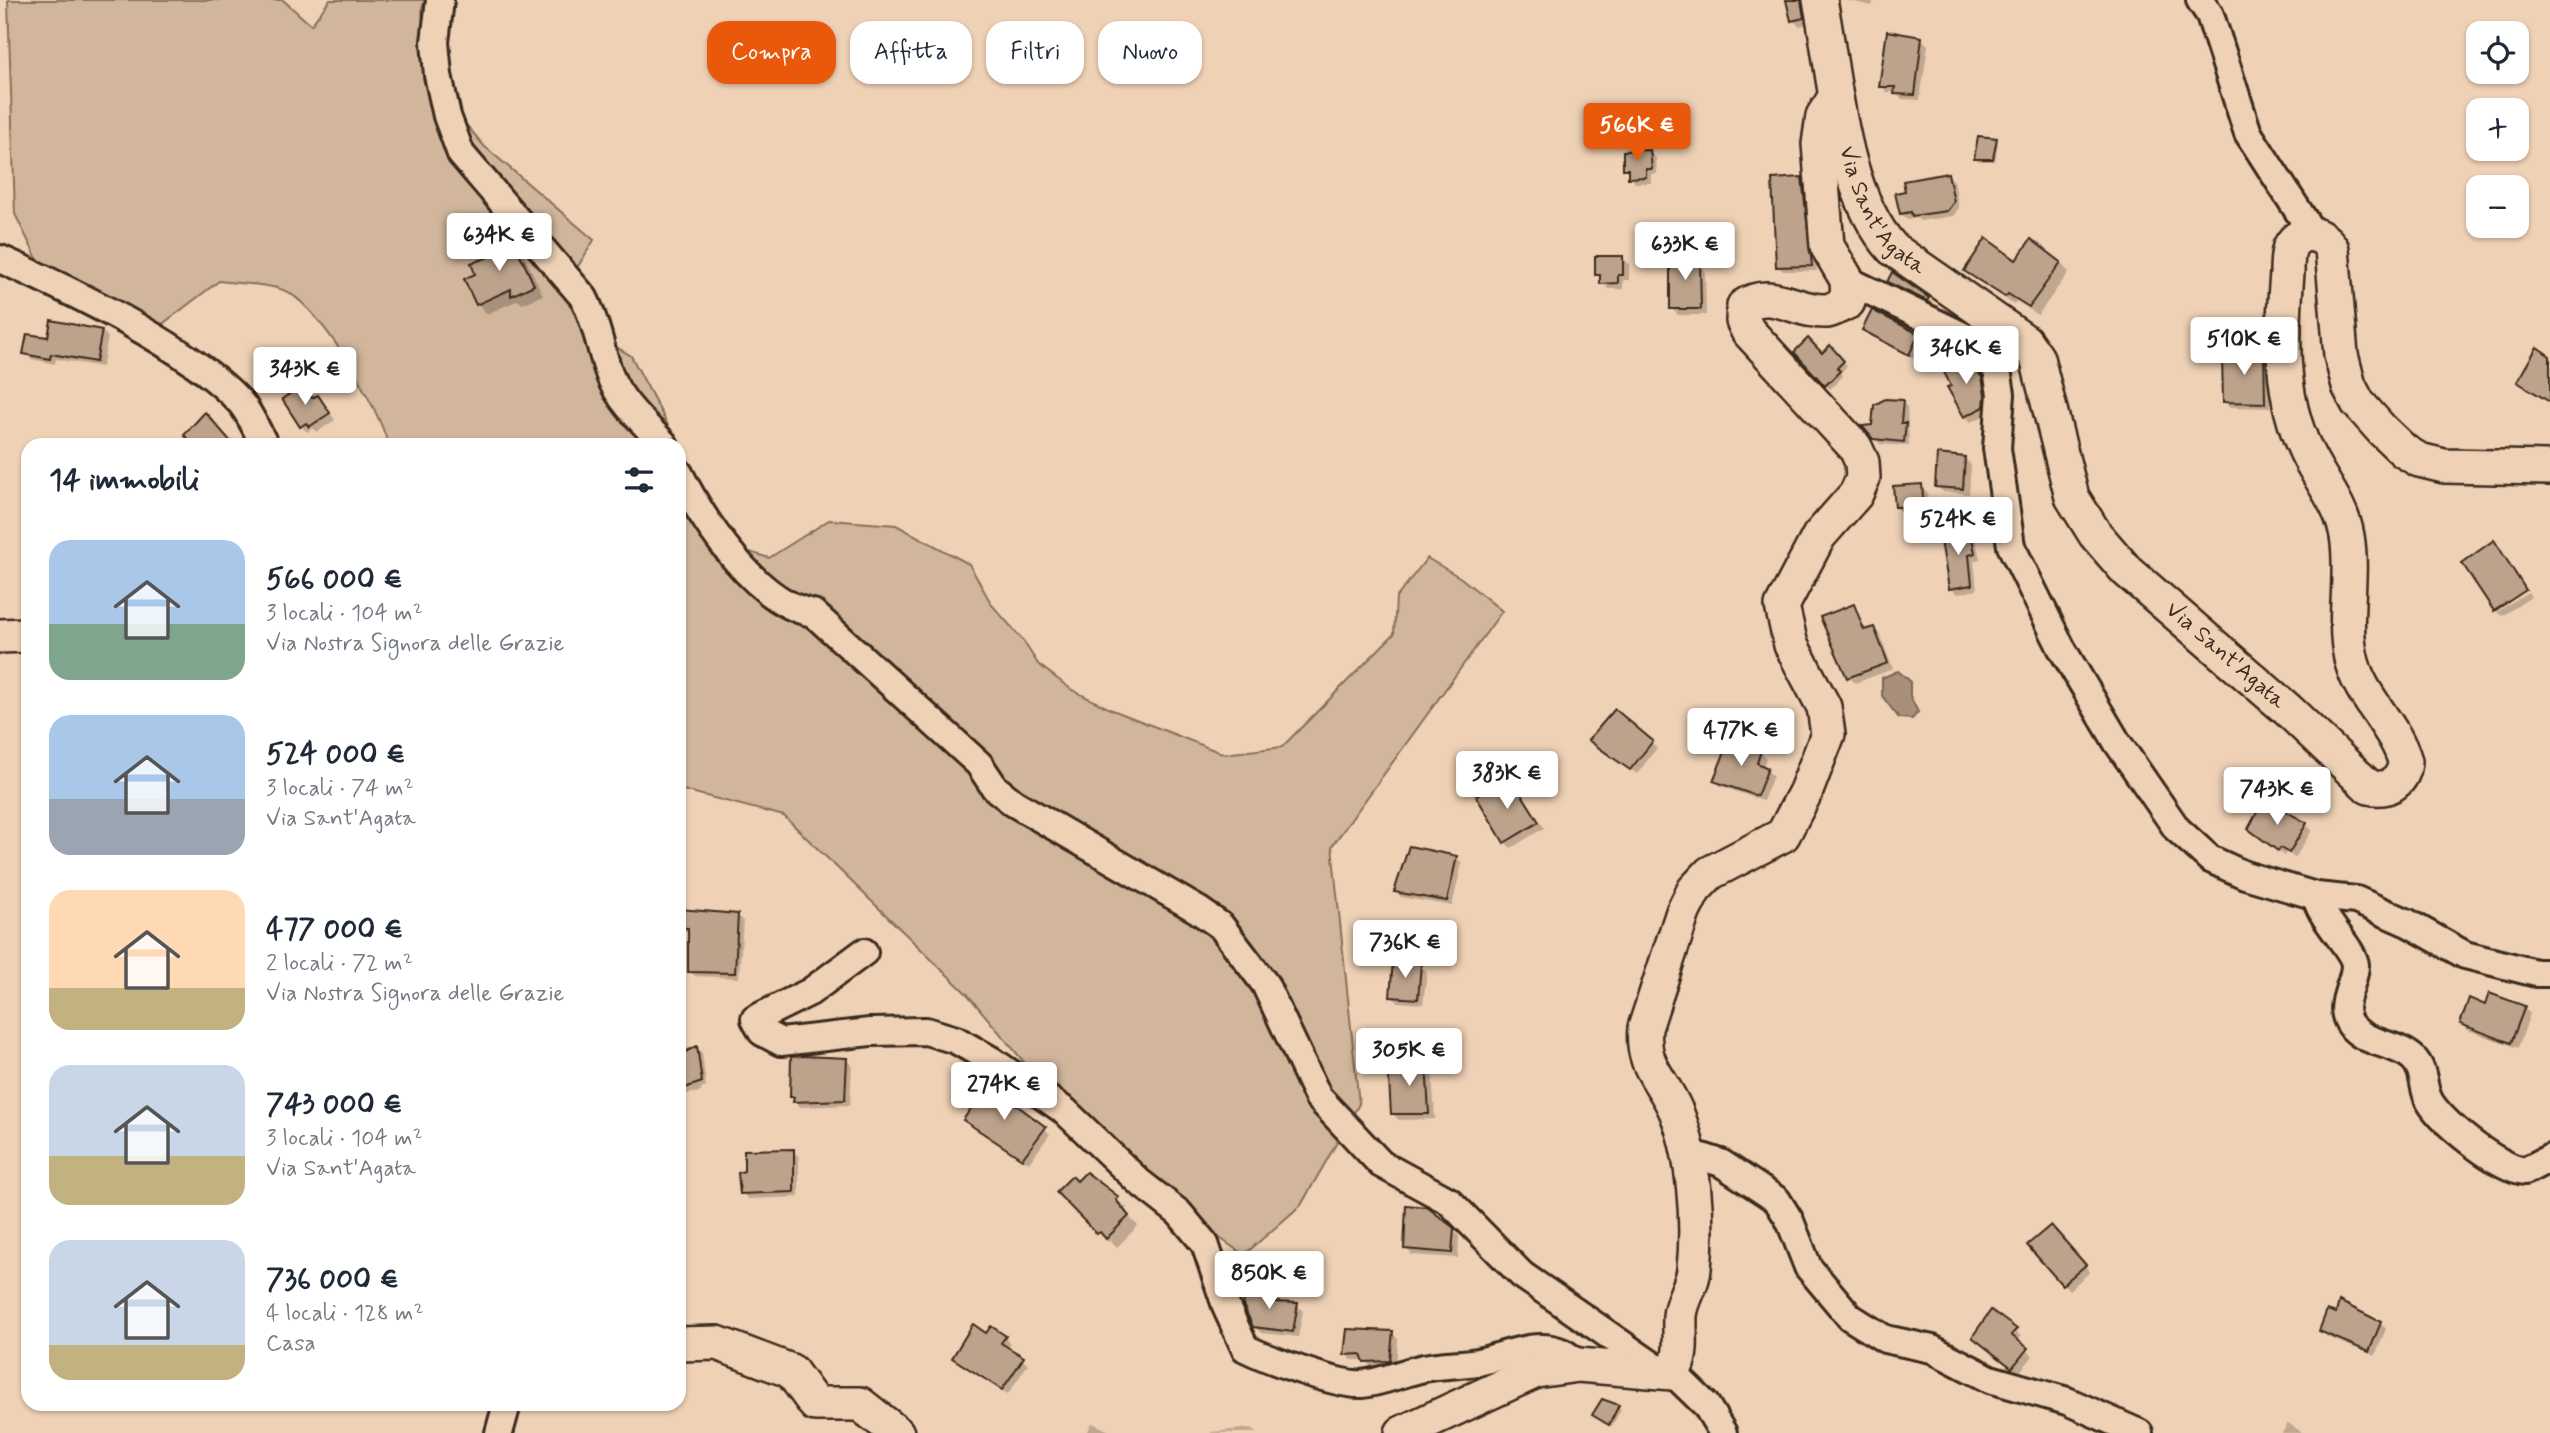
<!DOCTYPE html>
<html lang="it">
<meta charset="utf-8">
<style>
:root{--surface:#fff;--page:#f6f6f7;--text:#1f2937;--muted:#747a83;--accent:#ea580c}
body{margin:0;font-family:Mynerve,sans-serif;background:var(--page);color:var(--text);height:100vh;display:flex;flex-direction:column;font-size:26px;white-space:nowrap}
*{box-sizing:border-box;margin:0}
p{font-size:23px;color:var(--muted)}
.icon{flex:none;width:38px;height:38px;fill:none;stroke:currentColor;stroke-width:2;stroke-linecap:round;stroke-linejoin:round}
.map{position:relative;flex:1;overflow:hidden}
.side{position:absolute;left:21px;top:438px;width:665px;height:973px;display:flex;flex-direction:column;background:var(--surface);border-radius:21px;box-shadow:0 2px 5px #0004}
.side>*{flex:none}
.guide{position:absolute;left:707px;top:21px;width:665px;height:63px;display:flex;gap:14px}
.controls{position:absolute;left:2466px;top:21px;display:grid;gap:14px}
.controls a{display:grid;place-items:center;width:63px;height:63px;border-radius:14px;background:var(--surface);box-shadow:0 2px 5px #0004;font-size:35px}
.price{position:absolute;translate:-50% -60px;padding:0 16px;border-radius:7px;background:#fff;color:#222;font-size:23px;line-height:46px;filter:drop-shadow(0 2px 4px #0008)}
.price::after{content:'';position:absolute;left:50%;top:42px;width:21px;height:16px;margin-left:-10px;background:inherit;clip-path:polygon(0 0,100% 0,50% 100%)}
.price.current{background:var(--accent);color:#fff}
ul{padding:0;list-style:none}
li{display:flex;align-items:center;gap:21px;height:175px;padding:0 28px}
li span{display:grid;place-items:center;flex:none;width:196px;height:140px;border-radius:21px;color:#555}
li>.icon{margin-inline-start:auto}
span .icon{width:84px;height:84px;fill:#fffc;stroke-width:1}
li b{font-size:30px}
h2{display:flex;justify-content:space-between;align-items:center;height:84px;padding:0 28px;font-size:30px}
.chip{padding:0 24px;border-radius:21px;background:var(--surface);box-shadow:0 2px 5px #0004;font-size:24px;line-height:63px}
.chip.current{background:var(--accent);color:#fff}
.map>svg:first-child{display:block}
.green{fill:#d1b69c;stroke:#86705d;stroke-width:2}
.water{fill:#a88f7a;stroke:#7c6755;stroke-width:2}
.shadow{fill:#0003}
.building{fill:#bda38b;stroke:#3b2a1e;stroke-width:2}
.lines{fill:none;stroke-linecap:round;stroke-linejoin:round}
.minor-casing{stroke:#3b2a1e;stroke-width:32}
.tertiary-casing{stroke:#3b2a1e;stroke-width:38}
.minor{stroke:#efd1b5;stroke-width:26}
.tertiary{stroke:#efd1b5;stroke-width:33}
.labels{text-anchor:middle;dominant-baseline:central;stroke-width:7;stroke-linejoin:round;paint-order:stroke}
.street-label{font-size:23px;fill:#3b2a1e;stroke:#efd1b5}
</style>
<div class="map">
<svg width="2550" height="1433" viewBox="0 0 2550 1433">
<rect width="100%" height="100%" fill="#efd1b5"/>
<filter id="ink" filterUnits="userSpaceOnUse"><feTurbulence type="fractalNoise" baseFrequency=".0143" numOctaves="2"/><feDisplacementMap in="SourceGraphic" scale="14" xChannelSelector="R" yChannelSelector="G"/><feConvolveMatrix kernelMatrix="1 2 1 2 8 2 1 2 1" color-interpolation-filters="sRGB"/></filter>
<g filter="url(#ink)">
<!-- green -->
<g class="green">
<path d="M8 0H283L311 25 330 0H425L422 8 426 77 484 146 594 240 569 281 587 329 631 356 678 444H388C379 408 319 303 283 290 265 283 239 284 219 281L148 335 48 281 15 214Z"/>
<path d="M679 445 730 546 769 558 829 520 896 525 969 564 992 605 1022 639 1038 664 1072 690 1110 709 1224 754 1282 747 1394 634 1396 598 1427 558 1461 578 1502 611 1332 846 1359 1104 1301 1205 1244 1255 1138 1181 1065 1111 968 995 784 816 679 789Z"/>
</g>
<!-- water -->
<path class="water" d="M1898 671 1910 681V696L1918 712 1912 719 1899 718 1882 696V678Z"/>
<!-- shadow -->
<g class="shadow">
<path d="M1788 0H1808L1809 24 1799 26 1793 20Z"/>
<path d="M1845 0H1874L1872 6Z"/>
<path d="M1921 39 1928 45 1920 100 1902 99 1895 92H1887L1881 86Z"/>
<path d="M1996 139 1998 142 1995 161H1978L1976 158Z"/>
<path d="M1650 152 1656 158 1657 174H1651V183H1635L1625 168Z"/>
<path d="M1948 175 1954 181 1959 208 1953 216 1920 221 1917 218 1908 220 1901 214Z"/>
<path d="M1802 179 1807 185 1817 271H1783L1777 266Z"/>
<path d="M511 240 521 249 543 295 522 304 518 300 487 314 478 304V274Z"/>
<path d="M1694 256 1705 271 1706 315H1678L1672 309Z"/>
<path d="M1623 258 1629 264V280H1623V289H1608L1597 274Z"/>
<path d="M2017 263H2060L2069 272 2038 315 2017 301 2014 305 1967 271Z"/>
<path d="M1889 281 1928 299 1934 305 1895 287Z"/>
<path d="M1864 330 1918 335 1924 341 1915 359Z"/>
<path d="M102 331 108 337 102 367 56 359 55 364 31 359 25 353 49 339Z"/>
<path d="M1830 347 1847 366 1840 373 1843 376 1830 389 1796 353 1822 355Z"/>
<path d="M2263 354 2269 360 2270 408 2231 407 2225 401Z"/>
<path d="M1963 359 1988 385 1990 413 1971 422 1965 416 1954 387Z"/>
<path d="M303 387 313 399 317 397 323 403 335 420 317 432 313 428 307 432 301 426Z"/>
<path d="M1902 402 1907 407 1909 446 1880 444 1874 438V427Z"/>
<path d="M1965 459 1971 465 1969 494 1943 492 1937 486Z"/>
<path d="M1921 486 1927 492 1931 528 1910 530 1904 524 1903 513 1897 506Z"/>
<path d="M1969 531 1975 537 1980 559 1974 561 1977 590 1957 594 1951 588Z"/>
<path d="M2528 592 2531 597 2502 616 2497 612Z"/>
<path d="M1853 606 1867 631 1874 629 1880 635 1893 669 1855 683 1849 677Z"/>
<path d="M1637 732 1657 748 1637 774 1596 745Z"/>
<path d="M1760 752 1766 758 1763 767 1773 776 1763 801 1721 786 1715 780Z"/>
<path d="M1503 782 1513 797 1519 792 1525 798 1544 828 1511 848 1505 842Z"/>
<path d="M2306 824 2312 830 2295 858 2286 852 2284 856 2256 835Z"/>
<path d="M1456 858 1462 863 1452 906 1401 897 1396 891Z"/>
<path d="M737 915 743 921 739 978 695 976 690 971V933L679 928Z"/>
<path d="M1421 966 1427 972 1423 1004 1398 1002 1392 996Z"/>
<path d="M2486 1007 2524 1008 2530 1014 2518 1048 2468 1030 2462 1024Z"/>
<path d="M679 1044H684L690 1051 697 1048 702 1053 706 1087 701 1089V1092L679 1095Z"/>
<path d="M846 1059 852 1065 850 1105 800 1107 795 1101 792 1096Z"/>
<path d="M1426 1063 1432 1069 1435 1119 1399 1120 1393 1114Z"/>
<path d="M971 1125 1045 1129 1050 1134 1029 1163Z"/>
<path d="M793 1151 799 1157V1197L748 1199 742 1193Z"/>
<path d="M1087 1174 1127 1208 1124 1211 1138 1226 1117 1247 1110 1240 1108 1242 1058 1192 1077 1183Z"/>
<path d="M1452 1229 1459 1236 1458 1258 1412 1255 1406 1248Z"/>
<path d="M2057 1233 2090 1272 2069 1290 2030 1245Z"/>
<path d="M1272 1292 1278 1298V1304L1297 1305 1303 1311 1298 1337 1261 1333 1254 1326Z"/>
<path d="M1992 1313 2021 1336 2017 1341 2033 1356 2019 1373 1981 1343Z"/>
<path d="M2380 1323 2386 1329 2375 1356 2327 1337 2321 1330Z"/>
<path d="M1392 1333 1398 1339 1396 1367 1372 1368 1365 1360H1352L1346 1354Z"/>
<path d="M987 1335 1005 1338 1010 1343 1006 1348 1028 1364 1008 1394 960 1363Z"/>
<path d="M1603 1401 1621 1409 1612 1426 1594 1415Z"/>
<path d="M1092 1423 1114 1433H1087Z"/>
<path d="M2288 1423 2303 1433H2282Z"/>
<path d="M1252 1428 1256 1433H1211V1432Z"/>
</g>
<!-- building -->
<g class="building">
<path d="M1786 0H1801L1804 18 1791 21Z"/>
<path d="M1887 31 1922 37 1915 95 1894 94 1895 87H1879Z"/>
<path d="M1978 136 1997 138 1993 159H1974Z"/>
<path d="M1650 150 1652 169H1646V177L1628 178V169H1623V151Z"/>
<path d="M1948 173 1954 202 1947 211 1912 216 1911 212 1900 214 1895 193 1905 191 1903 181Z"/>
<path d="M1802 177 1812 266 1776 267 1772 179Z"/>
<path d="M512 237 534 285 511 296V289L476 305 464 279 475 274 471 263 487 258 484 251Z"/>
<path d="M1986 238 2016 260 2031 239 2061 262 2029 307 2008 294 2005 297 1964 271Z"/>
<path d="M1670 254H1695V263H1700L1701 309H1670Z"/>
<path d="M1595 256H1623V275H1618V283L1600 284V275H1595Z"/>
<path d="M1892 272 1929 298 1927 301 1887 282Z"/>
<path d="M1872 310 1919 334 1909 355 1862 330Z"/>
<path d="M51 320 102 330 96 362 51 354 50 359 23 354 27 334 48 337Z"/>
<path d="M1808 338 1822 353 1830 345 1844 361 1837 368 1840 371 1825 386 1794 352Z"/>
<path d="M2537 347 2550 356V402L2517 382Z"/>
<path d="M2264 352 2265 403 2223 402 2222 353Z"/>
<path d="M1964 356 1982 377 1985 395 1984 407 1964 417 1947 387 1951 386 1942 368Z"/>
<path d="M303 385 312 398 318 395 330 413 309 427 306 423 300 427 282 399Z"/>
<path d="M1885 399 1903 400 1901 423H1906L1904 442 1873 439 1862 426 1872 425 1874 405Z"/>
<path d="M205 412 233 444H192L184 435Z"/>
<path d="M1937 454 1965 457 1963 489 1935 487Z"/>
<path d="M1922 484 1925 523 1902 525 1901 507H1895L1893 486Z"/>
<path d="M1970 529 1975 553 1969 555 1972 585 1949 589 1940 534Z"/>
<path d="M2494 540 2526 590 2494 611 2462 563Z"/>
<path d="M1854 604 1864 630 1874 627 1888 663 1847 678 1820 617Z"/>
<path d="M1615 709 1653 741 1630 770 1588 740Z"/>
<path d="M1730 739 1761 750 1757 763 1768 768 1757 796 1713 781Z"/>
<path d="M1503 780 1512 796 1519 790 1539 822 1504 843 1476 796Z"/>
<path d="M2264 799 2307 823 2289 853 2280 848 2278 851 2248 829Z"/>
<path d="M1409 846 1457 856 1447 901 1394 892Z"/>
<path d="M679 909 738 914 735 973 688 972V928H679Z"/>
<path d="M1393 960 1421 964 1418 999 1390 997Z"/>
<path d="M2489 993 2525 1006 2511 1043 2460 1024 2469 998 2485 1005Z"/>
<path d="M697 1046 702 1082 679 1090V1055Z"/>
<path d="M803 1056 847 1058 845 1100 793 1102 794 1097H790L791 1057Z"/>
<path d="M1426 1061 1429 1114H1391L1388 1063Z"/>
<path d="M988 1084 1046 1127 1022 1159 963 1120Z"/>
<path d="M794 1149V1192L740 1194 738 1173 744 1171V1150Z"/>
<path d="M1086 1172 1119 1197 1116 1200 1129 1216 1106 1239 1100 1232 1097 1234 1056 1192 1072 1176 1077 1181Z"/>
<path d="M1406 1205 1427 1207 1454 1228 1452 1253 1404 1249Z"/>
<path d="M2051 1225 2086 1265 2062 1285 2027 1245Z"/>
<path d="M1246 1290H1273V1302L1298 1303 1293 1332 1253 1327 1243 1305Z"/>
<path d="M2339 1301 2381 1322 2369 1352 2319 1331 2327 1310 2336 1313Z"/>
<path d="M1991 1310 2017 1329 2011 1335 2028 1348 2012 1368 1972 1337Z"/>
<path d="M973 1324 986 1333 991 1326 1006 1336 1001 1343 1024 1357 1002 1390 952 1358Z"/>
<path d="M1347 1329 1393 1331 1390 1361 1364 1362 1361 1354 1344 1355Z"/>
<path d="M1602 1399 1619 1405 1609 1425 1592 1415Z"/>
</g>
<g class="lines">
<!-- minor casing -->
<g class="minor-casing">
<g id="minor">
<path d="M440 0 435 42 438 75 447 116 461 154 584 298C597 323 600 349 610 376 620 402 645 424 664 444"/>
<path d="M2200 0 2210 15 2248 133 2313 234"/>
<path d="M0 259C70 290 189 347 240 402 250 413 257 431 264 444"/>
<path d="M1847 280 1969 339 1997 370 2001 394 1997 448 2011 546 2061 647 2117 742 2177 829 2210 859 2245 875 2316 896 2356 900 2408 923 2465 955 2536 973H2550"/>
<path d="M679 473C703 521 757 604 813 613L979 764 995 788 1014 803 1198 910 1221 926 1265 984 1318 1097 1381 1164 1449 1201 1522 1275 1662 1372"/>
<path d="M2316 896C2320 919 2354 949 2355 965 2355 986 2335 1007 2352 1027 2368 1045 2397 1043 2413 1058 2425 1070 2422 1084 2428 1098 2438 1121 2500 1169 2525 1171L2550 1158"/>
<path d="M864 952 810 992 755 1019 762 1032 781 1042 870 1032 926 1031 956 1040 991 1060 1065 1111 1138 1181 1179 1213 1205 1244 1227 1309 1245 1348C1267 1359 1339 1386 1362 1384 1383 1382 1404 1372 1424 1368 1442 1364 1460 1365 1478 1362 1510 1355 1551 1333 1578 1365"/>
<path d="M1690 1153 1721 1163 1777 1200 1790 1221 1808 1267 1850 1317 1885 1339 1932 1349 1990 1379 2067 1401 2139 1433"/>
<path d="M1673 1373 1706 1405 1723 1433"/>
<path d="M499 1433 507 1404"/>
</g>
</g>
<!-- tertiary casing -->
<g class="tertiary-casing">
<g id="tertiary">
<path id="s1" d="M1820 0C1835 74 1840 192 1893 249L2025 341 2037 358 2072 497 2095 534 2126 570 2288 710 2369 787C2389 792 2404 781 2405 761 2394 724 2359 696 2351 658 2342 618 2354 576 2347 536 2342 505 2319 479 2306 451 2279 396 2282 332 2287 273 2287 265 2287 255 2290 247 2300 228 2322 232 2332 249L2341 355 2349 386 2358 403 2382 430 2404 451 2419 460 2444 466 2550 468"/>
<path d="M0 636 28 635"/>
<path d="M679 1344 717 1343 791 1371 815 1404H860L897 1433"/>
<path d="M1402 1433 1536 1371 1578 1365 1673 1373C1684 1354 1679 1336 1680 1316 1681 1300 1693 1285 1694 1269 1699 1221 1694 1155 1676 1111 1662 1078 1641 1067 1645 1028L1683 912 1694 890 1710 873 1783 835 1806 791 1828 734 1824 707 1791 645 1782 606 1819 536 1856 494 1863 478 1862 462 1855 447 1748 331 1743 321 1744 306C1772 287 1797 313 1827 311 1833 310 1842 304 1848 302L1847 280 1827 246 1819 144 1823 116 1834 99"/>
</g>
</g>
<!-- minor -->
<use href="#minor" class="minor"/>
<!-- tertiary -->
<use href="#tertiary" class="tertiary"/>
</g>
</g>
<g class="labels">
<!-- street labels -->
<g class="street-label">
<text stroke="none"><textPath href="#s1" startOffset="224">Via Sant'Agata</textPath></text>
<text stroke="none"><textPath href="#s1" startOffset="810">Via Sant'Agata</textPath></text>
</g>
</g>
</svg>
<div class="controls">
<a><svg class="icon" aria-label="locate" viewBox="0 0 24 24"><circle cx="12" cy="12" r="6"/><path d="M12 2v4M12 18v4M2 12h4M18 12h4"/></svg></a>
<a>+</a>
<a>−</a>
</div>
<b class="price current" style="left:1637px;top:163px">566K €</b>
<b class="price" style="left:499px;top:273px">634K €</b>
<b class="price" style="left:1685px;top:282px">633K €</b>
<b class="price" style="left:2244px;top:377px">510K €</b>
<b class="price" style="left:1966px;top:386px">346K €</b>
<b class="price" style="left:305px;top:407px">343K €</b>
<b class="price" style="left:1958px;top:557px">524K €</b>
<b class="price" style="left:1741px;top:768px">477K €</b>
<b class="price" style="left:1507px;top:811px">383K €</b>
<b class="price" style="left:2277px;top:827px">743K €</b>
<b class="price" style="left:1405px;top:980px">736K €</b>
<b class="price" style="left:1409px;top:1088px">305K €</b>
<b class="price" style="left:1004px;top:1122px">274K €</b>
<b class="price" style="left:1269px;top:1311px">850K €</b>
<div class="guide">
<a class="chip current">Compra</a>
<a class="chip">Affitta</a>
<a class="chip">Filtri</a>
<a class="chip">Nuovo</a>
</div>
<section class="side">
<h2>14 immobili<svg class="icon" aria-label="filters" viewBox="0 0 24 24"><path d="M4 7h16M4 17h16"/><circle cx="9" cy="7" r="2"/><circle cx="15" cy="17" r="2"/></svg></h2>
<ul>
<li><span style="background:linear-gradient(#a9c7e8 60%,#7fa58c 0)"><svg class="icon" aria-label="home" viewBox="0 0 24 24"><path d="M3 11l9-7 9 7M6 9v11h12V9"/></svg></span><div><b>566 000 €</b><p>3 locali · 104 m²</p><p>Via Nostra Signora delle Grazie</p></div></li>
<li><span style="background:linear-gradient(#a9c7e8 60%,#9aa5b1 0)"><svg class="icon" aria-label="home" viewBox="0 0 24 24"><path d="M3 11l9-7 9 7M6 9v11h12V9"/></svg></span><div><b>524 000 €</b><p>3 locali · 74 m²</p><p>Via Sant'Agata</p></div></li>
<li><span style="background:linear-gradient(#ffd9b3 70%,#c2b280 0)"><svg class="icon" aria-label="home" viewBox="0 0 24 24"><path d="M3 11l9-7 9 7M6 9v11h12V9"/></svg></span><div><b>477 000 €</b><p>2 locali · 72 m²</p><p>Via Nostra Signora delle Grazie</p></div></li>
<li><span style="background:linear-gradient(#c9d6e8 65%,#c2b280 0)"><svg class="icon" aria-label="home" viewBox="0 0 24 24"><path d="M3 11l9-7 9 7M6 9v11h12V9"/></svg></span><div><b>743 000 €</b><p>3 locali · 104 m²</p><p>Via Sant'Agata</p></div></li>
<li><span style="background:linear-gradient(#c9d6e8 75%,#c2b280 0)"><svg class="icon" aria-label="home" viewBox="0 0 24 24"><path d="M3 11l9-7 9 7M6 9v11h12V9"/></svg></span><div><b>736 000 €</b><p>4 locali · 128 m²</p><p>Casa</p></div></li>
</ul>
</section>
</div>
